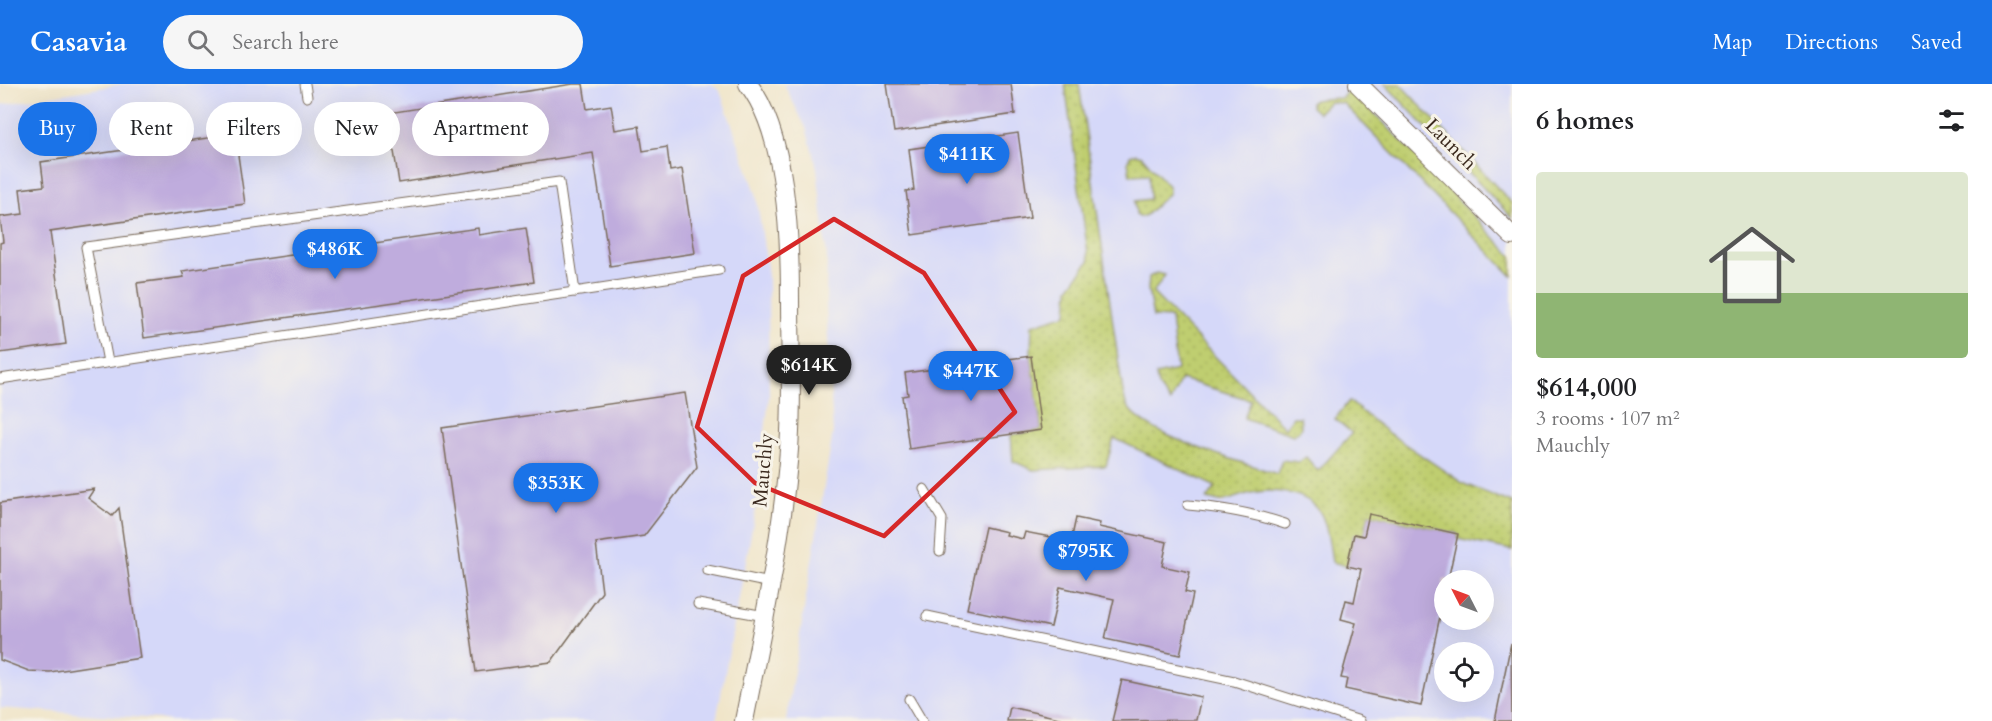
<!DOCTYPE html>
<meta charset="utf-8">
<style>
:root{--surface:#fff;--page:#f6f6f6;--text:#202124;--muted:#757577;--line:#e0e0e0;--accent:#1a73e8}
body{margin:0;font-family:Cardo,serif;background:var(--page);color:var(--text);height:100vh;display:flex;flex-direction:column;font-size:22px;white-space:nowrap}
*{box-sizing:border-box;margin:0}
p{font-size:20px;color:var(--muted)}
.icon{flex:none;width:33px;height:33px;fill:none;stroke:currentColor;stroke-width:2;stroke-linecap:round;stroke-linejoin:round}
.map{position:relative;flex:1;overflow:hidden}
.drawer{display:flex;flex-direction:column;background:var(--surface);width:480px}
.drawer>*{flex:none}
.hud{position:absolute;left:18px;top:18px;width:570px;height:54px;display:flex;gap:12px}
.needle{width:39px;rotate:312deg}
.fabs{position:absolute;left:1434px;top:486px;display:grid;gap:12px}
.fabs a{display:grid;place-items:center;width:60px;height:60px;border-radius:50%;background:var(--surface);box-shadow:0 6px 24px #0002;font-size:30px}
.price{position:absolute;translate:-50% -51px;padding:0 14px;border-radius:21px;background:var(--accent);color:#fff;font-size:20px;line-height:39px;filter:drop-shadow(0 2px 3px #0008)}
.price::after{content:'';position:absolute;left:50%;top:36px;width:18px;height:14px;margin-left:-9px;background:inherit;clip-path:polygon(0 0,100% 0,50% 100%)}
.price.on{background:#222;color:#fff}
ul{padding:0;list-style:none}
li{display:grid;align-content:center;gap:12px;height:318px;padding:0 24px}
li+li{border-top:2px solid var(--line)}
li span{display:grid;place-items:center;height:186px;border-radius:6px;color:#555}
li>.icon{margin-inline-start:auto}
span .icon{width:108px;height:108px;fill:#fffc;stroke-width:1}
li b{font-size:26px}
h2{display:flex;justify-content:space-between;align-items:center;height:72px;padding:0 24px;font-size:26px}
.pill{padding:0 21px;border-radius:27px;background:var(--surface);box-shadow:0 6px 24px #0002;font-size:21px;line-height:54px}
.pill.on{background:var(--accent);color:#fff}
header{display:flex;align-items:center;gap:36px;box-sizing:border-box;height:84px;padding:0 30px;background:var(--accent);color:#fff}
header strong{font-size:28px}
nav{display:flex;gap:33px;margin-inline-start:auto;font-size:21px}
.search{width:420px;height:54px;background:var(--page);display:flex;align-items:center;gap:15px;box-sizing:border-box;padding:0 21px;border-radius:33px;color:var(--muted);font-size:22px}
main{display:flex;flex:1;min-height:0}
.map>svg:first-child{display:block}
.built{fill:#d5d8f9;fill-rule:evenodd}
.grass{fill:url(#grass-dots);stroke:#7d7c47;stroke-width:1.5}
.building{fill:#bfacdd}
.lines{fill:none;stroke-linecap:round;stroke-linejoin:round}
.service-casing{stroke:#7a6b5a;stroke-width:11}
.minor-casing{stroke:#7a6b5a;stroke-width:20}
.service{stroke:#fff;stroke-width:9}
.minor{stroke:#fff;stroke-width:18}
.marked{fill:none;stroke:#d62828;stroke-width:4.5;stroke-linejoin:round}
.labels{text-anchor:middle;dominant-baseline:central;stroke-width:6;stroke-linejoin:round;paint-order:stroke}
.street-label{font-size:20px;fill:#3b2a1e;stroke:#f7f3e8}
</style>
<header>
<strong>Casavia</strong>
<div class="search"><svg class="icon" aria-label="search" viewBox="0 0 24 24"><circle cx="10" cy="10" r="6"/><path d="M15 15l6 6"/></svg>Search here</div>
<nav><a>Map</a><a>Directions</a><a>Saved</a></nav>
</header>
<main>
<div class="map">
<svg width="1512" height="637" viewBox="0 0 1512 637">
<defs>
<pattern id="grass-dots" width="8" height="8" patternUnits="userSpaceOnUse" patternTransform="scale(1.5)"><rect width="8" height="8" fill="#bfce70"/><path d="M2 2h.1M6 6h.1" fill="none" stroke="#a5b161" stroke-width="1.8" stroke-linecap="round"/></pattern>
</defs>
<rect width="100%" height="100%" fill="#f7f3e8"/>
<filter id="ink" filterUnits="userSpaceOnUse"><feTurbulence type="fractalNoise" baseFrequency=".0167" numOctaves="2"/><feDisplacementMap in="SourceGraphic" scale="12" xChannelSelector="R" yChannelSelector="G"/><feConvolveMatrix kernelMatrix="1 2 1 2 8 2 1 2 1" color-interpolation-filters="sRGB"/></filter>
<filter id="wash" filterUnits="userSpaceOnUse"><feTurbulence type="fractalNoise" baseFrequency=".008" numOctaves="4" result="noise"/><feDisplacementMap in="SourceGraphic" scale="24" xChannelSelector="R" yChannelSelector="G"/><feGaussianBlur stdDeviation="1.35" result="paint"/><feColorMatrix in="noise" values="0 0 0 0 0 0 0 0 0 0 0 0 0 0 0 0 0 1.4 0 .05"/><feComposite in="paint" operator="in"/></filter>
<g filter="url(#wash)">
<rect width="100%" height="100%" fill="#f0e5c9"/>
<!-- built -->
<g class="built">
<path d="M123 0H712L720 7 756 109 768 190 769 312 757 418 716 637H169L159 635 0 624V21Z"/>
<path d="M784 0H1512V459L1458 455 1512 466V637H786L833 348 826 218 827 173 817 84 806 44ZM1142 353 1369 431 1364 452 1327 449 1322 431 1310 417 1287 408 1262 406 1241 411 1222 419 1207 414 1216 403 1114 354ZM1444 496H1484V536H1444ZM1444 568H1484V608H1444Z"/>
</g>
<!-- grass -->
<g class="grass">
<path d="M1065 0H1079L1121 296C1123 304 1123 317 1128 323 1148 354 1241 377 1277 390L1282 376 1299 378 1306 373 1318 387 1352 349 1335 335 1349 317 1387 348 1464 400 1512 419V466L1457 455 1458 450 1369 430 1364 452 1354 451 1347 482 1332 478C1330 463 1328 446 1322 432 1311 408 1274 404 1251 409 1230 413 1229 421 1207 415L1216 403 1114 354 1106 382 1033 386 1013 377 1011 351 1041 346 1031 272 1032 241 1067 230 1069 204 1089 177Z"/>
<path d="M1385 0H1400L1512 119V134Z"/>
<path d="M1347 7 1358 12 1512 172V192L1343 19 1329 18 1318 29 1311 23V17C1321 14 1331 15 1342 14Z"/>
<path d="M1135 70 1142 72 1169 103V109L1146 131 1141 133 1136 130 1135 117 1150 115 1149 90 1130 91 1128 78 1130 71Z"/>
<path d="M1157 189 1165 191 1153 209 1285 344 1293 333H1300C1302 342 1302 347 1293 351L1244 334 1251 316 1181 295 1170 318 1158 302 1156 291 1177 286 1171 234 1153 233 1148 205 1149 193Z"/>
</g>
<g id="blocks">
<!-- building -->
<g class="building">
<path d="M573 0H583L587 25 611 21 615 46 639 42 643 67 667 63 670 87 682 85 695 169 610 182 593 69 399 99 388 29Z"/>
<path d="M887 0H1011L1015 30 894 48Z"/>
<path d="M1018 49 1030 134 912 151 906 107 914 106 909 65Z"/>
<path d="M235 50 245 120 50 148 66 260 0 269V159L3 158 0 133 23 130 20 105 44 102 41 78Z"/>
<path d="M478 144 479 151 526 144 534 198 144 254 137 199 184 193 182 187Z"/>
<path d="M1031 272 1041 346 909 365 902 312 908 311 905 289Z"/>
<path d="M685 309 697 383 644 452 596 459 602 508 551 578 476 588 442 344Z"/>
<path d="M94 405 88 414 112 432 119 424 140 574 50 588 29 587 0 576V419Z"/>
<path d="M1369 430 1458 450 1448 496H1444V513L1421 622 1345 605 1347 595 1341 594 1356 539 1341 535 1346 516 1354 518 1361 485 1347 482 1354 450 1364 452Z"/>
<path d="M1076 434 1100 439 1099 443 1167 458 1162 482 1190 488 1185 508 1193 510 1180 571 1105 555 1114 515 1060 503 1051 543 967 525 985 443 1007 448 1006 451 1023 455 1025 448 1071 457Z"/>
<path d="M1511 559 1512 637H1495Z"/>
<path d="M1122 596 1201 613 1196 636 1112 637Z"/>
<path d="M1010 623 1068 636V637H1007Z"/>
</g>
</g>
</g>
<g filter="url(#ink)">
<use href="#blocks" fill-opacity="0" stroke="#7a6b5a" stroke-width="1.5"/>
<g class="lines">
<!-- service casing -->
<g class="service-casing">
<g id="service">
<path d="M305 0 307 13"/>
<path d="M108 278 86 163 559 98 575 208"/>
<path d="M0 295 719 186"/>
<path d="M924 405 942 435 940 467"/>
<path d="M1188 421C1222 424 1253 429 1285 440"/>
<path d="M707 486 771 499"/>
<path d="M698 520 765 532"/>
<path d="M927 532 1234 597 1360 637"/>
<path d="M909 615 922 637"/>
</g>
</g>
<!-- minor casing -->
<g class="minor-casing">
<g id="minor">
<path d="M1358 0 1512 152"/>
<path d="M744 637C761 551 780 465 788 378 793 324 790 269 790 215 790 154 787 50 748 0"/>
</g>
</g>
<!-- service -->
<use href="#service" class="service"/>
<!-- minor -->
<use href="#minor" class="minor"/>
</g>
</g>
<!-- marked area -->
<path class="marked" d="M834 135 924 189 1015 328 884 452 755 399 697 343 743 192Z"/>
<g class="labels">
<!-- street labels -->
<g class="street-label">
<text transform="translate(1451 60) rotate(45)">Launch</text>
<text transform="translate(763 386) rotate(-85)">Mauchly</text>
</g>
</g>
</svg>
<div class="fabs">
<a><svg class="needle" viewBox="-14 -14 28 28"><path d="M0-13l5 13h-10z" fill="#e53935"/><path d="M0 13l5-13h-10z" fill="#757577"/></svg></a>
<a><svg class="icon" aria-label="locate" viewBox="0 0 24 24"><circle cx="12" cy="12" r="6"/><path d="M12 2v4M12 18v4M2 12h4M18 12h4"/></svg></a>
</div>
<b class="price" style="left:967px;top:101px">$411K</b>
<b class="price" style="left:335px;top:196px">$486K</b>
<b class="price on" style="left:809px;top:312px">$614K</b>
<b class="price" style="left:971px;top:318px">$447K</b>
<b class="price" style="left:556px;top:430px">$353K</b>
<b class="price" style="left:1086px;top:498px">$795K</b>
<div class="hud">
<a class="pill on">Buy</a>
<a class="pill">Rent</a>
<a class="pill">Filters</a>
<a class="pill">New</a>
<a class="pill">Apartment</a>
</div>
</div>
<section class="drawer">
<h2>6 homes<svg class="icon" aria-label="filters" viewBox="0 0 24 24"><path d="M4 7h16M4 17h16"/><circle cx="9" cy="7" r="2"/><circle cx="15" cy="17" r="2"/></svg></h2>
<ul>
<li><span style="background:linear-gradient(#dfe7d0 65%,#8fb573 0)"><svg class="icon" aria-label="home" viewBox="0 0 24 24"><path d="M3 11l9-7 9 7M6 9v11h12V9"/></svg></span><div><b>$614,000</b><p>3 rooms · 107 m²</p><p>Mauchly</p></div></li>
</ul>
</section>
</main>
